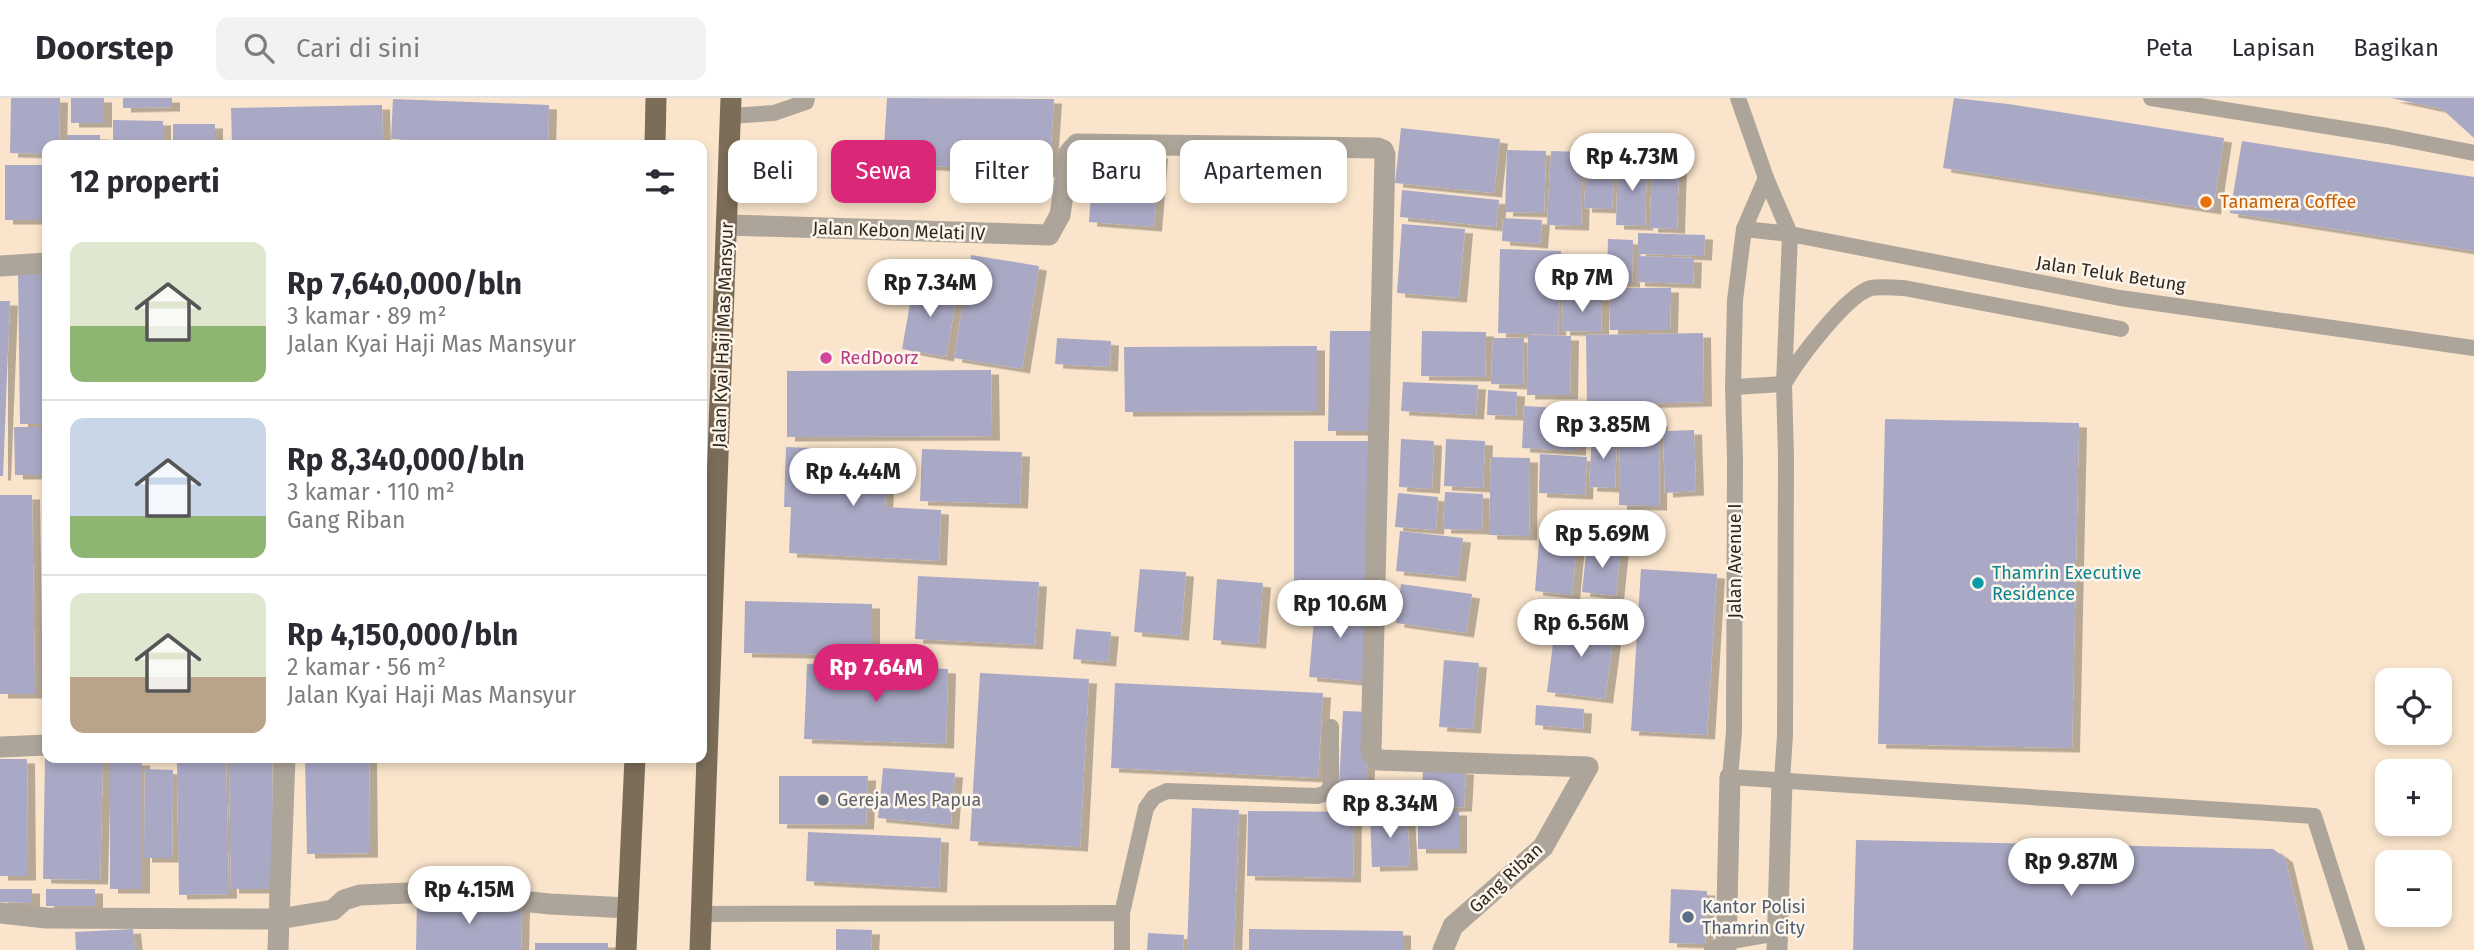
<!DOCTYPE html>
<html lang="id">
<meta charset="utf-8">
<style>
:root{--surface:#fff;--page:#f2f2f3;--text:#2b2b33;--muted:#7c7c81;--line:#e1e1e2;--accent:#db2777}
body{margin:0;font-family:"Fira Sans",sans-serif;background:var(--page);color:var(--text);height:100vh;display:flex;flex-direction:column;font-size:26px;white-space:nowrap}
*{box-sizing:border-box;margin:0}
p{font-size:23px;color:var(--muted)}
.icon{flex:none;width:38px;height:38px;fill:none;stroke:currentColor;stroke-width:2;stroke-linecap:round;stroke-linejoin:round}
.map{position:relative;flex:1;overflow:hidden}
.panel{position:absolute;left:42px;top:42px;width:665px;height:623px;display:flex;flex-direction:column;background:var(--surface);border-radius:14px;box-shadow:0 4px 10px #0003}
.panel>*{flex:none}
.guide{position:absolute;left:728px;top:42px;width:665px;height:63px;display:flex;gap:14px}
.controls{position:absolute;left:2375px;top:570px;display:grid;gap:14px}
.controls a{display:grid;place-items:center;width:77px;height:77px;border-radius:14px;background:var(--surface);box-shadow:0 4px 10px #0003;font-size:35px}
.price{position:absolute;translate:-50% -60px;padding:0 16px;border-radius:24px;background:#fff;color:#222;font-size:23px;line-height:46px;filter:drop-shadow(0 2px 4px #0008)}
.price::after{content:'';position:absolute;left:50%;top:42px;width:21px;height:16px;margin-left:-10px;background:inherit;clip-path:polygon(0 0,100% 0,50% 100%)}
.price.on{background:var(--accent);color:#fff}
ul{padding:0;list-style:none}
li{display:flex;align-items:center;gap:21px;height:175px;padding:0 28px}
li+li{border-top:2px solid var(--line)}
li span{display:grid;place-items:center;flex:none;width:196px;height:140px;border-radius:14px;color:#555}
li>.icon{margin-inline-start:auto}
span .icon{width:84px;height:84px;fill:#fffc;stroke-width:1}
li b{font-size:30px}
h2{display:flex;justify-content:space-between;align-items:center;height:84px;padding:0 28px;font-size:30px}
.tag{padding:0 24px;border-radius:14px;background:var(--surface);box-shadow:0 4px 10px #0003;font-size:24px;line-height:63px}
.tag.on{background:var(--accent);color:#fff}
header{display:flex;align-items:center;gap:42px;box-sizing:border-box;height:98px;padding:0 35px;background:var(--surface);border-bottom:2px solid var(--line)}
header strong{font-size:33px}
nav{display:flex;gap:38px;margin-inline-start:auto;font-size:24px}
.search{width:490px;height:63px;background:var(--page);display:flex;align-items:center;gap:18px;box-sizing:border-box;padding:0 24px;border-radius:14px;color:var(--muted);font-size:26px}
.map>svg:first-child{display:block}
.building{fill:#aaa9c5;filter:url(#shadow)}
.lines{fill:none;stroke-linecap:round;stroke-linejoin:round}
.lane{stroke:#aea59a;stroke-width:16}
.street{stroke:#aea59a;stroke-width:21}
.primary{stroke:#7c6d59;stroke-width:21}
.food-dot{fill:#e8710a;stroke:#fdf5ea;stroke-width:2.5}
.hotel-dot{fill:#d1479c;stroke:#fdf5ea;stroke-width:2.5}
.culture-dot{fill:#0f9aa8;stroke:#fdf5ea;stroke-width:2.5}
.worship-dot{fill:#6b7280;stroke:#fdf5ea;stroke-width:2.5}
.service-dot{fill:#5c6f8a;stroke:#fdf5ea;stroke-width:2.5}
.labels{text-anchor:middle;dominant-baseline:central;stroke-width:5;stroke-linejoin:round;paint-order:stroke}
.food-label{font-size:18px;fill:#c56008;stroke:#fdf5ea;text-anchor:start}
.street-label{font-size:18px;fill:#2f271e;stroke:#fdf5ea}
.hotel-label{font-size:18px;fill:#b23c85;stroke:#fdf5ea;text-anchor:start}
.culture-label{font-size:18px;fill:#0d838f;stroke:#fdf5ea;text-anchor:start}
.worship-label{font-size:18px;fill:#5b616d;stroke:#fdf5ea;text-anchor:start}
.service-label{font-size:18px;fill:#4e5e75;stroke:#fdf5ea;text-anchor:start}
</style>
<header>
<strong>Doorstep</strong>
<div class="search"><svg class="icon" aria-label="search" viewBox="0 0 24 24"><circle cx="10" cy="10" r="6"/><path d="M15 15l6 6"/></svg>Cari di sini</div>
<nav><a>Peta</a><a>Lapisan</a><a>Bagikan</a></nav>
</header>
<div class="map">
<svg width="2474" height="852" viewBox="0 0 2474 852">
<defs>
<filter id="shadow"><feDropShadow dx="8" dy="4.5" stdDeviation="0" flood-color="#0004"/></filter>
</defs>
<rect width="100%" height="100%" fill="#fae5cc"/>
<!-- building -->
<g class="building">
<path d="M11 0H60L59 47H47V56L10 55Z"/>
<rect x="71" y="0" width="33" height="25"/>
<path d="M123 0H172V9L123 10Z"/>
<path d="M887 0 1054 1 1049 75 883 65Z"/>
<path d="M1954 0 2008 6 2224 40 2213 112 1943 70Z"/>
<path d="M2391 0H2474V40L2442 11Z"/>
<path d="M393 1 549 7 548 47 391 41Z"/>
<path d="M382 7 383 47H232L231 10Z"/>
<path d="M113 22 163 23V47H113Z"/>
<rect x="173" y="26" width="42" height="21"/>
<path d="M1401 30 1500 41 1494 95 1395 85Z"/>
<rect x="67" y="37" width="33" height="10"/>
<path d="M2242 43 2474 79V153L2230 115Z"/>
<path d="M1094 51 1160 56 1154 129 1089 124Z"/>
<path d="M1507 52 1546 53 1544 115 1505 114Z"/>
<path d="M1551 53 1583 54 1581 128 1547 127Z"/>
<path d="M1587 57 1615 58 1612 111 1584 110Z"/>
<path d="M1618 62 1647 63 1645 128 1616 127Z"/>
<path d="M1652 63 1679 65 1677 131 1650 130Z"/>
<rect x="5" y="67" width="42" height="55"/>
<path d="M1402 92 1499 102 1496 129 1400 119Z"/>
<path d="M1503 120 1542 122 1540 146 1502 143Z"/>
<path d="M1402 126 1465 131 1459 200 1397 195Z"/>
<path d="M1638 135 1705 137 1704 158 1638 156Z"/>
<path d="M1608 141 1633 142 1632 185 1607 184Z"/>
<path d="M1500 151 1561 153 1558 237 1498 235Z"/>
<path d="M971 157 1039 168 1022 271 954 260Z"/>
<path d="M1567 158 1598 159V193L1566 192Z"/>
<path d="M1637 158 1694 160 1693 186 1637 184Z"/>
<path d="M18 173H47V326H20Z"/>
<path d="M914 183 958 190 946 259 902 251Z"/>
<path d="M1610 190H1671L1670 232H1610Z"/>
<path d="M1563 198H1602L1601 234 1562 233Z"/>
<path d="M0 203H10L3 378H0Z"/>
<path d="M1330 233H1377L1375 333H1328Z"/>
<path d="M1422 233 1486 234 1485 279 1421 278Z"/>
<path d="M1703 235 1704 304 1587 307 1586 237Z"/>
<path d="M1528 237 1571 238 1570 297H1527Z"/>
<path d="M1057 240 1111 243 1110 269 1055 266Z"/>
<path d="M1493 240H1524L1523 287 1491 286Z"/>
<path d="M1317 248V313L1125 314 1124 249Z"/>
<path d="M991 272 992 338 787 339V273Z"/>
<path d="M1403 284 1478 287 1476 317 1401 313Z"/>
<path d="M1488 292 1517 294 1516 318 1487 317Z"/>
<path d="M1524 308 1579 311 1578 353 1522 350Z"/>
<path d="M1885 321 2079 325 2072 650 1878 646Z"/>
<path d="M1620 323 1660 324 1659 408 1619 407Z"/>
<path d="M14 329H47V377H15Z"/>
<path d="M1694 332 1696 393 1665 395 1663 333Z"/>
<path d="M1592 336 1617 338 1615 390 1589 389Z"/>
<path d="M1401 341 1434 343 1432 391 1399 389Z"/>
<path d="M1446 341 1485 343 1483 390 1444 388Z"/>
<path d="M1294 343H1374L1368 487 1294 489Z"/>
<path d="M786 349 888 353 885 409 941 412 939 463 789 455 791 409H784Z"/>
<path d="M922 351 1022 354 1020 406 920 403Z"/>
<path d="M1540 356 1587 359 1585 397 1539 395Z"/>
<path d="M1491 359 1530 360 1529 438 1489 437Z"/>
<path d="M1445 394 1483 396 1482 432 1443 431Z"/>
<path d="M1398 395 1438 399 1436 432 1395 429Z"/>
<path d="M0 397H32L35 596H0Z"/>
<path d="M1540 432 1578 436 1572 497 1535 493Z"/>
<path d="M1400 433 1463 440 1458 479 1396 473Z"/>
<path d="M1587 446 1621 449 1616 498 1582 494Z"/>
<path d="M1140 471 1186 474 1181 538 1134 534Z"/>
<path d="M1641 471 1717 476 1707 637 1631 633Z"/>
<path d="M918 478 1039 484 1035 547 915 541Z"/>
<path d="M1217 481 1263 485 1258 546 1213 542Z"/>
<path d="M1401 486 1472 496 1466 535 1396 525Z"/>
<path d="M1316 499 1370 505 1367 584 1309 579Z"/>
<path d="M745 503 872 506V557L744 555Z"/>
<path d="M1556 521 1615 528 1605 601 1547 594Z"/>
<path d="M1076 531 1111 534 1108 564 1073 561Z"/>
<path d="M1444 562 1479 565 1473 631 1439 629Z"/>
<path d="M807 566 948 571 946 646 804 641Z"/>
<path d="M980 575 1089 581 1080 749 970 743Z"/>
<path d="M1115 585 1323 595 1318 680 1111 670Z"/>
<path d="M1536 607 1584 611 1583 631 1535 627Z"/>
<path d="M1343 613 1370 614 1366 688 1339 687Z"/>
<path d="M45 660H103L100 782 43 781Z"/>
<path d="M226 660 229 796 179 797 177 661Z"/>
<path d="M229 660H272L274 791H231Z"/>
<path d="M305 660H369L370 755 307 756Z"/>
<path d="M0 661H27L28 778H0Z"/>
<rect x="110" y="663" width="32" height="128"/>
<path d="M1423 669 1466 672 1464 709 1422 710Z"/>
<path d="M883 670 955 675 951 727 878 720Z"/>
<path d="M145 671 173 672 172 760H144Z"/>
<path d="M779 678H868L866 727 779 726Z"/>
<path d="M1192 710 1239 712 1234 852H1187Z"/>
<path d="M1248 713 1354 714 1353 780 1247 778Z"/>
<rect x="1418" y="713" width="41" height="38"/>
<path d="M1407 714 1410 768 1372 769 1370 715Z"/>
<path d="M808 734 941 740 939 790 806 783Z"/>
<path d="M1856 742 2273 751 2285 760 2307 852H1853Z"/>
<path d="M0 791H32V805L0 804Z"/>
<rect x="46" y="791" width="49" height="17"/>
<path d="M1671 791 1707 793 1705 846 1669 845Z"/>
<path d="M417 804 522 806 521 852H416Z"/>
<path d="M133 831 135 852H76L75 834Z"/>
<path d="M836 831 872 832 871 852H836Z"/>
<path d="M1249 831 1403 833V852H1249Z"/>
<path d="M1148 835 1184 837 1183 852H1147Z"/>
<rect x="535" y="845" width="73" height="7"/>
</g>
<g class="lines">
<!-- lane -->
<g class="lane">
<path d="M1738 0 1766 80 1790 136 1784 286 1786 360 1785 637 1782 683"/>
<path d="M2151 0 2388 38 2474 55"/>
<path d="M730 18 774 15 806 4 807 0"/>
<path d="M1766 80 1744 131 1735 202 1733 289 1735 361 1734 634 1730 679 2314 718 2357 852"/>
<path d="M1744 131 1790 136 2120 200 2474 250"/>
<path d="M1785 284C1798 262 1846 197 1871 190 1880 188 1894 190 1904 190L2121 231"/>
<path d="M1733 289 1784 286"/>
<path d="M1122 815 1146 710 1154 699 1167 693 1317 698 1327 695 1331 686V629"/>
<path d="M701 816 1122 815V852"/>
<path d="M1712 852 1726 844 1777 835"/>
</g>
<!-- street -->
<g class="street">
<path d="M728 127 1049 137 1060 117 1069 55 1077 46 1378 50 1383 52 1385 57 1371 655 1378 662 1588 669 1543 749 1453 828 1443 852"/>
<path d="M0 168 47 165"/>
<path d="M0 649 47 647"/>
<path d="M0 815 46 820 279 821 285 660"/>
<path d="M278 852 279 821 333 812 344 802 360 797 432 794 550 806 628 810"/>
<path d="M1726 852 1730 679"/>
<path d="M1777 852 1782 683"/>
</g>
<!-- primary -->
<g class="primary">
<path d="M655 47 656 0"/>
<path d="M626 852 635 660"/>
<path d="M700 852 731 0"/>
</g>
</g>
<!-- markers -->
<circle class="food-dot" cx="2206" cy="104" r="7"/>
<circle class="hotel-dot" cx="826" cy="260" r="7"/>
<circle class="culture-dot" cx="1978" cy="485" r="7"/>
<circle class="worship-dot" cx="823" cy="702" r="7"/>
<circle class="service-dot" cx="1688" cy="819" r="7"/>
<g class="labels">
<!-- food labels -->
<g class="food-label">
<text x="2220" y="104">Tanamera Coffee</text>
</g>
<!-- street labels -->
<g class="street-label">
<text transform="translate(899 133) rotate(2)">Jalan Kebon Melati IV</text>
<text transform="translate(2111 176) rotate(9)">Jalan Teluk Betung</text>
<text transform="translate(723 237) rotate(-88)">Jalan Kyai Haji Mas Mansyur</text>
<text transform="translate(1735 463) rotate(-90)">Jalan Avenue I</text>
<text transform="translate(1506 780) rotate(-43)">Gang Riban</text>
</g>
<!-- hotel labels -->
<g class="hotel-label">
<text x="840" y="260">RedDoorz</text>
</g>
<!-- culture labels -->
<g class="culture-label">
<text x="1992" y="475">Thamrin Executive<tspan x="1992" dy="21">Residence</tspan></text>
</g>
<!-- worship labels -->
<g class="worship-label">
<text x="837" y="702">Gereja Mes Papua</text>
</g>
<!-- service labels -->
<g class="service-label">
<text x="1702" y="809">Kantor Polisi<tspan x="1702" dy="21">Thamrin City</tspan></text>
</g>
</g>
</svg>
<div class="controls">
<a><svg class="icon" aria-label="locate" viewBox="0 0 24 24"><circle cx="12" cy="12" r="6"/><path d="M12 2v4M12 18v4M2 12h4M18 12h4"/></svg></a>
<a>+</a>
<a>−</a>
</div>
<b class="price" style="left:1632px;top:95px">Rp 4.73M</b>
<b class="price" style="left:1582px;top:216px">Rp 7M</b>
<b class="price" style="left:930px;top:221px">Rp 7.34M</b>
<b class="price" style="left:1603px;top:363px">Rp 3.85M</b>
<b class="price" style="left:853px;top:410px">Rp 4.44M</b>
<b class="price" style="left:1602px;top:472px">Rp 5.69M</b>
<b class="price" style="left:1340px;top:542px">Rp 10.6M</b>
<b class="price" style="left:1581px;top:561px">Rp 6.56M</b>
<b class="price on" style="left:876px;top:606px">Rp 7.64M</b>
<b class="price" style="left:1390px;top:742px">Rp 8.34M</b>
<b class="price" style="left:2071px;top:800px">Rp 9.87M</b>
<b class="price" style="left:469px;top:828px">Rp 4.15M</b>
<div class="guide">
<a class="tag">Beli</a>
<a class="tag on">Sewa</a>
<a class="tag">Filter</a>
<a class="tag">Baru</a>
<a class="tag">Apartemen</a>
</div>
<section class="panel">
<h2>12 properti<svg class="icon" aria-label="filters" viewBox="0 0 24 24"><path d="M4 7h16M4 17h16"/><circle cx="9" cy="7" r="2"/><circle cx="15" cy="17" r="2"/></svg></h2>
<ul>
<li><span style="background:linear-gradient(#dfe7d0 60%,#8fb573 0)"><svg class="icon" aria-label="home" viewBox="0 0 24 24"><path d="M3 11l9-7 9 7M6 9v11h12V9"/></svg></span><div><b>Rp 7,640,000/bln</b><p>3 kamar · 89 m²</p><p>Jalan Kyai Haji Mas Mansyur</p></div></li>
<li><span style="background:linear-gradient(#c9d6e8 70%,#8fb573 0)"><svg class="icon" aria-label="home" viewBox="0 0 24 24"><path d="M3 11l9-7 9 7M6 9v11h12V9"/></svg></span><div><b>Rp 8,340,000/bln</b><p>3 kamar · 110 m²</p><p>Gang Riban</p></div></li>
<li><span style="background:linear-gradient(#dfe7d0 60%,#b9a48a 0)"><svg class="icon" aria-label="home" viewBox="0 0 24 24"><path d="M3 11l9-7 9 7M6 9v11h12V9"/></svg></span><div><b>Rp 4,150,000/bln</b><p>2 kamar · 56 m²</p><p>Jalan Kyai Haji Mas Mansyur</p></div></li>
</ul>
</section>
</div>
